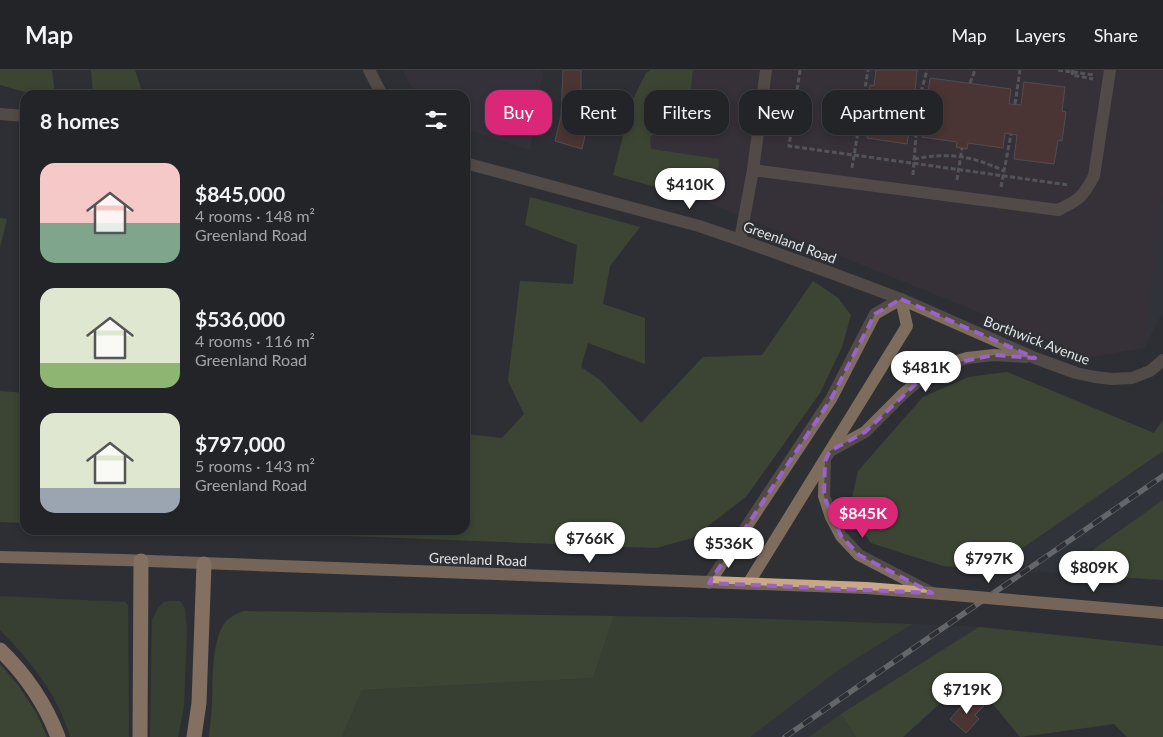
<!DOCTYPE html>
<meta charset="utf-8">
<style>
:root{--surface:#222427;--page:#2a2c2f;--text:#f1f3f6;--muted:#a2a4a7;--line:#3f4144;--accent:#db2777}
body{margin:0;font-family:Lato,sans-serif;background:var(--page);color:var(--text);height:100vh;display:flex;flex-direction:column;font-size:19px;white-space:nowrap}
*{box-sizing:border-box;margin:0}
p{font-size:16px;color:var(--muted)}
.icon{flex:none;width:28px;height:28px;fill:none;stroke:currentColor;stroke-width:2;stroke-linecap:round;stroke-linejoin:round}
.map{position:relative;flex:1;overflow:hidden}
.details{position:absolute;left:20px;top:20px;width:450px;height:445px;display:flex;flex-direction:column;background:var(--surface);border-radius:15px;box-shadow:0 2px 8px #0003,0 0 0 1px var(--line)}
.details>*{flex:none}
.guide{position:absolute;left:485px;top:20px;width:475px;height:45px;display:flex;gap:10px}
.price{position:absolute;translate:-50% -42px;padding:0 11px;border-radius:18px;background:#fff;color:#222;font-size:16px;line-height:32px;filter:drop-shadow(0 1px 2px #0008)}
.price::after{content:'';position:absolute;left:50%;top:30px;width:15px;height:11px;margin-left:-8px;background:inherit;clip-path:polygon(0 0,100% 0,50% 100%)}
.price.active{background:var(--accent);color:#fff}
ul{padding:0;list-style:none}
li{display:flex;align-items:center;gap:15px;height:125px;padding:0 20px}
li span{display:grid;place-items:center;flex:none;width:140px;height:100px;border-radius:15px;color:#555}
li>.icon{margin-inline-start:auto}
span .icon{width:60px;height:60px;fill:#fffc;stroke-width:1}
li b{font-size:21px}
h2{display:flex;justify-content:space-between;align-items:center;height:60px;padding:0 20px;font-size:21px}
.tag{padding:0 18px;border-radius:15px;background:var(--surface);box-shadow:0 2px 8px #0003,0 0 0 1px var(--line);font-size:18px;line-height:45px}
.tag.active{background:var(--accent);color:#fff}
header{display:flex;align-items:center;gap:30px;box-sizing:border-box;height:70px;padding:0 25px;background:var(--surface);border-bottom:1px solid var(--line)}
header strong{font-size:24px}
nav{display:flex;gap:28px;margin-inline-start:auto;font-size:18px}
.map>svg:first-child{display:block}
.commercial{fill:#40323f}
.built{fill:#353943}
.education{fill:#3c3343}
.green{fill:#435030}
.forest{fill:#4f6132}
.building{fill:#6e3b33;stroke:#787170}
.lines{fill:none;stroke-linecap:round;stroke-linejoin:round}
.path{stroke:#808185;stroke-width:3;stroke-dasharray:5 2.5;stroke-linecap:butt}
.minor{stroke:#7e6c5c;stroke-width:12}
.major{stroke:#cca785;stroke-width:12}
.highway{stroke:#eabe96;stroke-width:15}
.rail-casing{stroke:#a6a8ab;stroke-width:5.5}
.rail{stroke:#2e3034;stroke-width:4;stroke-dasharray:11;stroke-linecap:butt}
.major-bridge{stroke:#cca785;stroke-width:12}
.marked{fill:none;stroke:#9a63cb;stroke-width:4;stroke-dasharray:10 6;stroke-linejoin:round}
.labels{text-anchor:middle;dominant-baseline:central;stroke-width:4;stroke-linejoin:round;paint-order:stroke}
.street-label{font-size:14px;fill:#e2e3e6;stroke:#2e3034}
</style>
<header>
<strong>Map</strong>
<nav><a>Map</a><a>Layers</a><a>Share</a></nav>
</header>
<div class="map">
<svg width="1163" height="667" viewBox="0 0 1163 667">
<rect width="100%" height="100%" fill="#2e3034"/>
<!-- commercial -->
<path class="commercial" d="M693 0H1163V126L1144 278 1091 287 698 129 718 106 651 79 650 67 687 48Z"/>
<!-- built -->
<g class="built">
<path d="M1163 126V241L1144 278Z"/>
<path d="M1163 381V430L1060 503 992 499Z"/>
<path d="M912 554 979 557 841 644 809 667H750L840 599Z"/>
</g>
<!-- education -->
<path class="education" d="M402 0H543L530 80 465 59V25H420L411 16Z"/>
<!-- green -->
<g class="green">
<path d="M0 526 125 532 128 535 129 667H70C58 625 30 590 0 560Z"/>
<path d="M170 531H180L185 538 187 560 184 637 178 667H150L152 550 158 538 164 532Z"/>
<path d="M614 546 737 548 912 554 840 599 750 667H342L362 620 593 608Z"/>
<path d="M841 644 856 667H809Z"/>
</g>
<!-- forest -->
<g class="forest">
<path d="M0 0H52L55 25H36L0 15Z"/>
<path d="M91 0H135L143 25H108L93 23Z"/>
<path d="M651 0H693L687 48 650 67 651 79 719 89 718 106 698 129 613 105 632 31 646 3Z"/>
<path d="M530 127 640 157 610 196 603 234 645 248V294L588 273 581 297 600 310 641 353 703 287 762 285 813 211 838 228 851 245 842 277 820 323 746 427 692 468 656 478 197 460H465V364L502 368 524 344 508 311 520 211 573 214 577 175 525 155Z"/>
<path d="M0 148 7 149 0 177Z"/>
<path d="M1007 302 1154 363 1163 350V381L992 499 943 496 871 473 849 442 858 401 923 327 969 307Z"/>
<path d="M0 321 25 323V453L0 452Z"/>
<path d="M1163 430V510L1060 503Z"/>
<path d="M243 541 614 546 593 608 362 620 342 667H209C210 657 211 646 212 636 213 612 211 574 224 554 228 548 236 544 243 541Z"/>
<path d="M979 557 1163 576V667H1127L1114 654 1020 667 970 606 903 667H856L841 644Z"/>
<path d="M0 594 18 615 37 644 47 667H0Z"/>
</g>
<!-- building -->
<g class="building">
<path d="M563 0H581V29L593 31 582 79 555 71 561 46Z"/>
<path d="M876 0H917L915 21 921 22 928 23 930 8 1011 19 1009 34 1021 35 1024 12 1065 17 1062 41 1066 42 1062 71 1058 70 1054 94 1014 89 1017 65 1005 63 1003 78 968 73 967 79 962 78 956 77 957 72 922 67 924 52 911 50 907 74 867 68 870 45 866 44 870 15 874 16Z"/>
<path d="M967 630 972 635 977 630 984 636 975 645 979 649 966 663 950 649Z"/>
</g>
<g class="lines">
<!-- path -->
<g class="path">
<path d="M800 0 789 76 1069 115"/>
<path d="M1058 0 1094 5"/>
<path d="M1073 0 1072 5 1093 9"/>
<path d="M970 13 975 0"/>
<path d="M921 22 927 0"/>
<path d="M1015 34 1020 0"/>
<path d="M914 89C948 82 973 86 1004 101"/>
<path d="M852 98 868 0"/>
<path d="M913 105 917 51"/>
<path d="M957 110 962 78"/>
<path d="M1001 117 1011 64"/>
</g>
<!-- minor -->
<g class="minor">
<path d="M369 0 382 25"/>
<path d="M0 44 25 46"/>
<path d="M465 93 699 156 740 170 826 201 901 229 1035 288 1076 303 1095 307 1112 309 1132 308 1150 301 1163 290"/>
<path d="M753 100 1058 140C1079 130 1083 127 1094 106L1110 0"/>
<path d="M740 170 753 100 766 0"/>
<path d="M832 380 865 362 903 324 924 306 944 295 967 288 994 285 1026 287"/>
<path d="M825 393 824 426 831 447 841 466 859 485 932 523"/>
<path d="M709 513 831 329 875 244 901 229"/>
<path d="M748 514 907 256 901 229"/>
</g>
<!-- major -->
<g class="major">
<path d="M0 487 123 490 867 518 954 525"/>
<path d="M1022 531 1163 543"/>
</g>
<!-- highway -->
<g class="highway">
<path d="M0 580C26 605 45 633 58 667"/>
<path d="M140 667 141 491"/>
<path d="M194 667 199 633 204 494"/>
</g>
<!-- rail casing -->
<g class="rail-casing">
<path id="rail" d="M785 667 1163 406"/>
</g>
<!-- rail -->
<use href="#rail" class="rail"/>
<!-- major-bridge -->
<path class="major-bridge" d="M954 525 1022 531"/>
</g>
<!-- marked area -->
<path d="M0 0H1163V667H0ZM901 229 1035 288 994 285 944 295 924 306 865 362 830 381 825 391 824 426 841 466 859 485 932 523 709 513 831 329 875 244Z" fill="#2e3034" fill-opacity=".55" fill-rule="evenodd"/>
<path class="marked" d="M901 229 1035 288 994 285 944 295 924 306 865 362 830 381 825 391 824 426 841 466 859 485 932 523 709 513 831 329 875 244Z"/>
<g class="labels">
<!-- street labels -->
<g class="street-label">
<text transform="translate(790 172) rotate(20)">Greenland Road</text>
<text transform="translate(1037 270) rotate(21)">Borthwick Avenue</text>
<text transform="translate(478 489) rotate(2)">Greenland Road</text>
</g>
</g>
</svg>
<b class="price" style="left:690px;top:140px">$410K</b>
<b class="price" style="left:926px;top:323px">$481K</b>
<b class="price active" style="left:863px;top:469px">$845K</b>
<b class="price" style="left:590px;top:494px">$766K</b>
<b class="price" style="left:729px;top:499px">$536K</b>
<b class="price" style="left:989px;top:514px">$797K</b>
<b class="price" style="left:1094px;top:523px">$809K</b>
<b class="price" style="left:967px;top:645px">$719K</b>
<div class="guide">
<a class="tag active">Buy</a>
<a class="tag">Rent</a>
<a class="tag">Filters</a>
<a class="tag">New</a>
<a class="tag">Apartment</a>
</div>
<section class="details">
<h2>8 homes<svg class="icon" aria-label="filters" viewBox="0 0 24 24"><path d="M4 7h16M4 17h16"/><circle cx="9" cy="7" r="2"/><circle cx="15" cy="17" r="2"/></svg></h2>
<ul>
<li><span style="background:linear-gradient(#f6c9c9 60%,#7fa58c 0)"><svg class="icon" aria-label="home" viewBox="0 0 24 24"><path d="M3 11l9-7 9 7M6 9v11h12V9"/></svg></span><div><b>$845,000</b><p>4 rooms · 148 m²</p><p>Greenland Road</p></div></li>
<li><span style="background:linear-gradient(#dfe7d0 75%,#8fb573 0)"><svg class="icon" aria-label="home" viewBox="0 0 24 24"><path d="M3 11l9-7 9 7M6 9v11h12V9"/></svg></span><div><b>$536,000</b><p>4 rooms · 116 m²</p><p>Greenland Road</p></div></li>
<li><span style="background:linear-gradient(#dfe7d0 75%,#9aa5b1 0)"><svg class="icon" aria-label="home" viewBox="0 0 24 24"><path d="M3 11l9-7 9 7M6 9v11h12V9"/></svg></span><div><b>$797,000</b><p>5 rooms · 143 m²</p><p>Greenland Road</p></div></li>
</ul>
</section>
</div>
